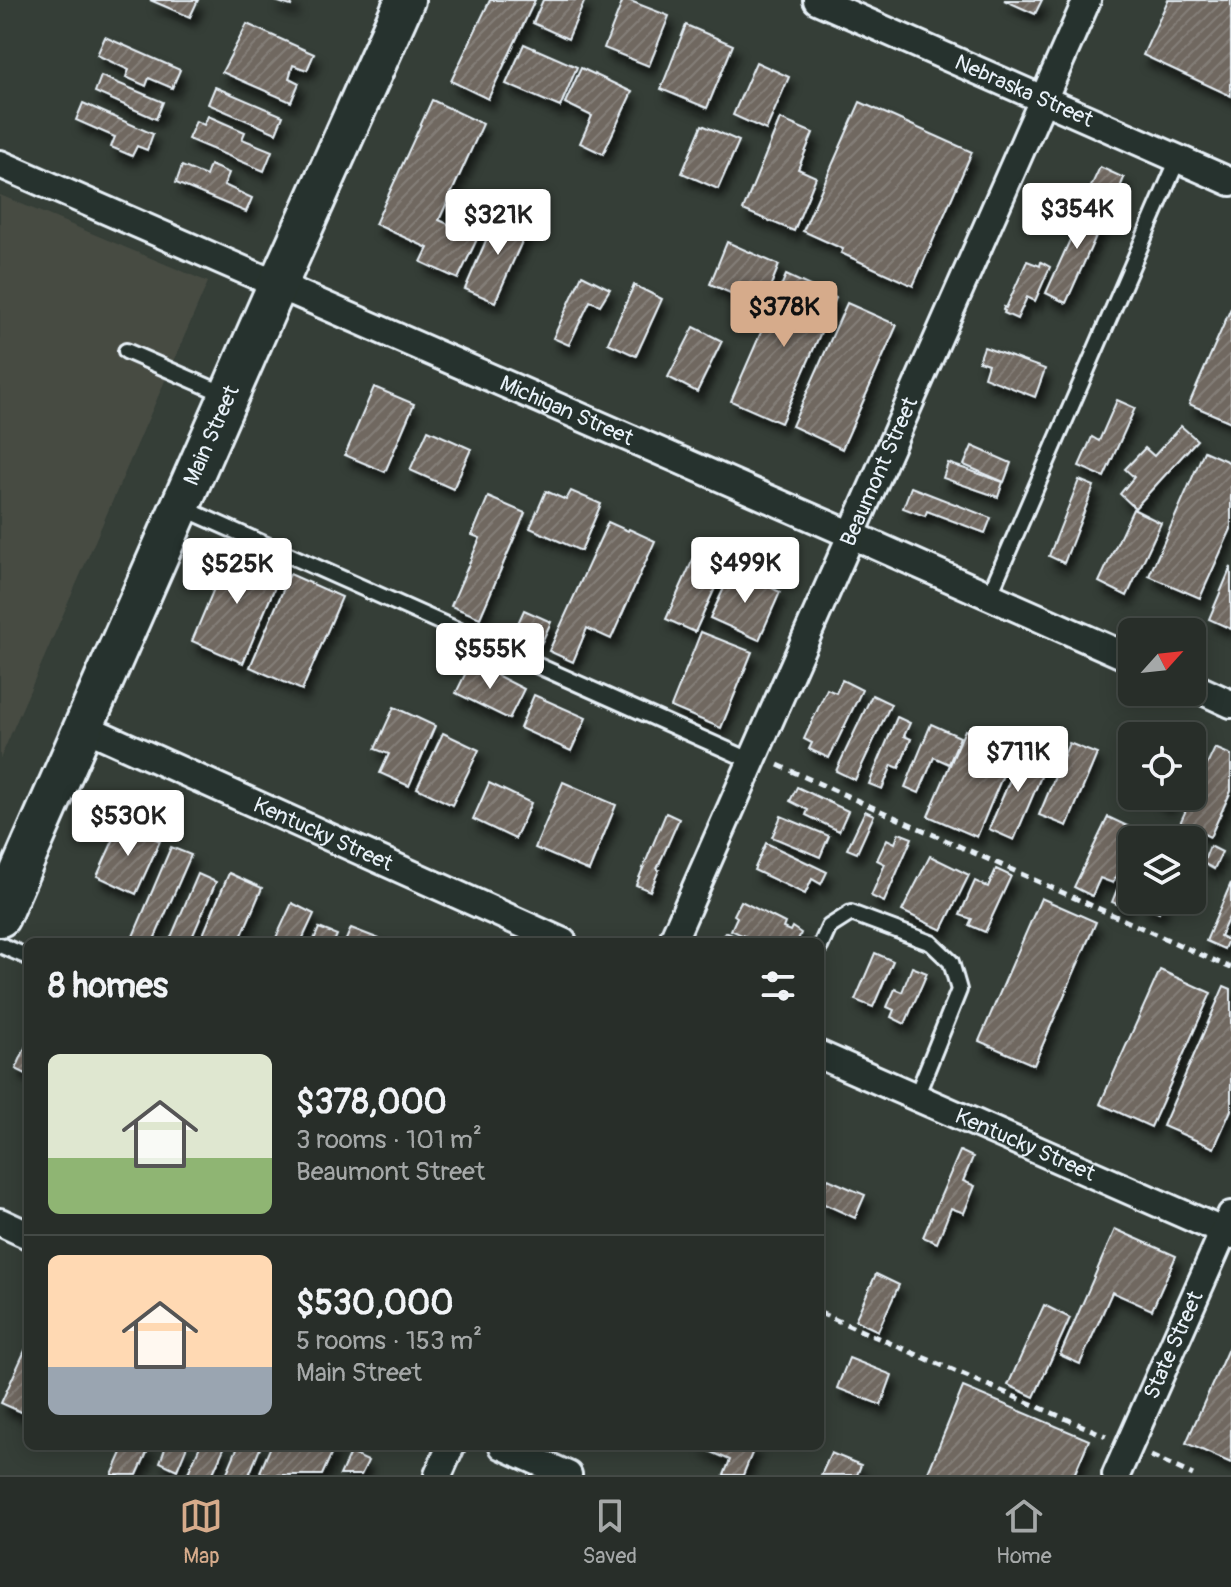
<!DOCTYPE html>
<meta charset="utf-8">
<style>
:root{--surface:#282e29;--page:#343a35;--text:#f1f3f6;--muted:#a5a8a8;--line:#444a46;--accent:#d6ab8b}
body{margin:0;font-family:Pangolin,sans-serif;background:var(--page);color:var(--text);height:100vh;display:flex;flex-direction:column;font-size:30px;white-space:nowrap}
*{box-sizing:border-box;margin:0}
p{font-size:26px;color:var(--muted)}
.icon{flex:none;width:44px;height:44px;fill:none;stroke:currentColor;stroke-width:2;stroke-linecap:round;stroke-linejoin:round}
.map{position:relative;flex:1;overflow:hidden}
.details{position:absolute;left:24px;top:938px;width:800px;height:512px;display:flex;flex-direction:column;background:var(--surface);border-radius:12px;box-shadow:0 4px 20px #0003,0 0 0 2px var(--line)}
.details>*{flex:none}
.needle{width:52px;rotate:63deg}
.buttons{position:absolute;left:1118px;top:618px;display:grid;gap:16px}
.buttons a{display:grid;place-items:center;width:88px;height:88px;border-radius:12px;background:var(--surface);box-shadow:0 4px 20px #0003,0 0 0 2px var(--line);font-size:40px}
.price{position:absolute;translate:-50% -68px;padding:0 18px;border-radius:8px;background:#fff;color:#222;font-size:26px;line-height:52px;filter:drop-shadow(0 2px 4px #0008)}
.price::after{content:'';position:absolute;left:50%;top:48px;width:24px;height:18px;margin-left:-12px;background:inherit;clip-path:polygon(0 0,100% 0,50% 100%)}
.price.on{background:var(--accent);color:#111}
ul{padding:0;list-style:none}
li{display:flex;align-items:center;gap:24px;height:200px;padding:0 24px}
li+li{border-top:2px solid var(--line)}
li span{display:grid;place-items:center;flex:none;width:224px;height:160px;border-radius:12px;color:#555}
li>.icon{margin-inline-start:auto}
span .icon{width:96px;height:96px;fill:#fffc;stroke-width:1}
li b{font-size:34px}
h2{display:flex;justify-content:space-between;align-items:center;height:96px;padding:0 24px;font-size:34px}
.tabs{display:flex;justify-content:space-around;align-items:center;height:112px;border-top:2px solid var(--line);background:var(--surface);font-size:22px;color:var(--muted)}
.tabs a{display:grid;justify-items:center;gap:4px}
.tabs .on{color:var(--accent)}
.map>svg:first-child{display:block}
.built{fill:#474b43}
.building{fill:url(#building-hatch);stroke:#e8f1f8;stroke-width:2;filter:url(#shadow)}
.lines{fill:none;stroke-linecap:round;stroke-linejoin:round}
.lane-casing{stroke:#e8f1f8;stroke-width:20}
.street-casing{stroke:#e8f1f8;stroke-width:32}
.secondary-casing{stroke:#e8f1f8;stroke-width:44}
.path{stroke:#e8f1f8;stroke-width:5;stroke-dasharray:8 6;stroke-linecap:butt}
.lane{stroke:#26332d;stroke-width:14}
.street{stroke:#26332d;stroke-width:26}
.secondary{stroke:#26332d;stroke-width:38}
.labels{text-anchor:middle;dominant-baseline:central;stroke-width:6;stroke-linejoin:round;paint-order:stroke}
.street-label{font-size:22px;fill:#e8f1f8;stroke:#26332d}
</style>
<div class="map">
<svg width="1231" height="1475" viewBox="0 0 1231 1475">
<defs>
<pattern id="building-hatch" width="6" height="6" patternUnits="userSpaceOnUse" patternTransform="scale(2)"><rect width="6" height="6" fill="#706860"/><path d="M-1 1l2-2M0 6l6-6M5 7l2-2" fill="none" stroke="#847e78"/></pattern>
<filter id="shadow"><feDropShadow dx="5" dy="9" stdDeviation="4" flood-color="#0009"/></filter>
</defs>
<rect width="100%" height="100%" fill="#353e37"/>
<filter id="ink" filterUnits="userSpaceOnUse"><feTurbulence type="fractalNoise" baseFrequency=".0125" numOctaves="2"/><feDisplacementMap in="SourceGraphic" scale="16" xChannelSelector="R" yChannelSelector="G"/><feConvolveMatrix kernelMatrix="1 2 1 2 8 2 1 2 1" color-interpolation-filters="sRGB"/></filter>
<g filter="url(#ink)">
<!-- built -->
<path class="built" d="M0 195 208 282 0 759Z"/>
<!-- building -->
<g class="building">
<path d="M150 0H198L190 17Z"/>
<path d="M272 0H293L291 6Z"/>
<path d="M490 0H535L488 99 451 81Z"/>
<path d="M543 0H585L568 39 533 23Z"/>
<path d="M623 0H628L669 16 649 66 604 48Z"/>
<path d="M1004 0H1042L1035 14Z"/>
<path d="M1168 0H1231V96L1143 55Z"/>
<path d="M247 24 314 54 307 70 293 65 289 78 299 83 291 102 222 72Z"/>
<path d="M686 25 733 45 707 108 661 89Z"/>
<path d="M105 37 180 70 172 88 149 78 146 86 126 77 129 70 97 55Z"/>
<path d="M524 44 577 67 560 107 506 84Z"/>
<path d="M756 62 789 77 766 130 733 115Z"/>
<path d="M581 68 632 92 603 154 580 143 592 116 565 103Z"/>
<path d="M101 76 163 102 156 119 95 92Z"/>
<path d="M215 87 283 116 276 133 208 104Z"/>
<path d="M432 100 483 124 439 220 461 230 470 210 487 218 458 279 421 262 428 248 375 224Z"/>
<path d="M860 102 972 152 913 286 841 253 843 249 803 231Z"/>
<path d="M83 103 153 134 147 150 137 146 132 156 111 147 115 137 76 120Z"/>
<path d="M208 116 245 132 242 139 272 151 264 171 188 139 196 121 204 125Z"/>
<path d="M780 119 813 133 798 169 816 177 794 231 743 210Z"/>
<path d="M702 125 739 141 718 189 682 173Z"/>
<path d="M210 165 229 173 224 185 252 198 246 212 176 183 182 166 206 176Z"/>
<path d="M1100 167 1124 178 1113 204 1088 193Z"/>
<path d="M1088 200 1108 209 1066 303 1046 293Z"/>
<path d="M510 209 532 219 495 302 465 289 488 236 497 239Z"/>
<path d="M727 242 779 265 762 307 710 284Z"/>
<path d="M1027 261 1040 266 1041 262 1050 267 1035 301 1027 297 1017 319 1004 313 1005 311 1003 310 1004 307 1006 308Z"/>
<path d="M582 275 610 289 600 305 590 301 569 345 553 338Z"/>
<path d="M786 275 836 298 781 423 731 401Z"/>
<path d="M634 285 662 299 636 356 608 343Z"/>
<path d="M847 303 897 325 842 449 792 426Z"/>
<path d="M1231 308V422L1189 404Z"/>
<path d="M694 327 722 341 697 392 668 377Z"/>
<path d="M984 347 1045 369 1035 397 984 377 988 364 979 361Z"/>
<path d="M374 387 414 404 385 472 345 455Z"/>
<path d="M1117 400 1135 408 1104 477 1079 466 1092 437 1099 441Z"/>
<path d="M1181 426 1197 440 1135 508 1120 494 1134 477 1125 469 1145 448 1154 456Z"/>
<path d="M428 430 471 449 453 489 410 470Z"/>
<path d="M972 446 1011 463 1004 482 964 465Z"/>
<path d="M1204 451 1231 463V529L1200 598 1149 576Z"/>
<path d="M948 463 1003 482 998 497 943 478Z"/>
<path d="M1079 480 1094 486 1064 563 1049 556Z"/>
<path d="M911 487 991 518 985 533 927 511 925 516 903 508Z"/>
<path d="M546 491 566 500 571 491 601 504 581 551 530 528Z"/>
<path d="M488 497 525 513 480 618 451 606 480 538 472 535Z"/>
<path d="M1133 509 1161 523 1127 596 1099 582Z"/>
<path d="M608 522 628 531 629 529 655 541 611 639 587 628 573 662 549 651Z"/>
<path d="M231 548 282 570 243 663 192 641Z"/>
<path d="M695 555 724 568 695 632 666 619Z"/>
<path d="M1231 567V629L1209 619Z"/>
<path d="M733 569 780 592 759 640 710 618Z"/>
<path d="M290 574 342 597 302 690 250 667Z"/>
<path d="M524 610 551 622 541 644 514 632Z"/>
<path d="M701 632 752 652 721 728 671 707Z"/>
<path d="M471 662 524 689 509 719 456 693Z"/>
<path d="M842 680 862 690 829 758 809 749 812 743 804 739 827 689 836 693Z"/>
<path d="M534 695 586 718 571 751 520 728Z"/>
<path d="M872 695 891 704 855 780 836 771Z"/>
<path d="M394 707 435 726 409 786 380 773 389 754 375 749Z"/>
<path d="M897 717 910 723 904 736 911 739 899 768 892 765 882 789 869 784Z"/>
<path d="M931 724 960 737 949 764 934 757 919 793 905 787Z"/>
<path d="M965 730 1013 751 977 837 928 816Z"/>
<path d="M443 733 479 750 452 805 417 788Z"/>
<path d="M1069 743 1097 754 1067 826 1039 815Z"/>
<path d="M1215 748 1231 755V791L1210 837 1180 823Z"/>
<path d="M1023 749 1048 760 1014 840 989 829Z"/>
<path d="M563 782 616 805 589 871 535 848Z"/>
<path d="M489 783 531 803 515 839 473 819Z"/>
<path d="M797 787 848 811 839 831 806 815 808 810 790 801Z"/>
<path d="M1157 796H1172L1168 804 1156 799Z"/>
<path d="M865 811 874 815 857 853 847 849Z"/>
<path d="M666 813 679 819 657 869 659 870 650 891 636 885Z"/>
<path d="M781 816 829 836 820 857 772 837Z"/>
<path d="M1108 817 1138 831 1113 883 1100 878 1092 896 1074 887Z"/>
<path d="M121 823 160 841 136 894 97 876Z"/>
<path d="M899 833 912 838 884 902 871 896 885 864 877 860 887 839 895 843Z"/>
<path d="M766 843 827 872 821 884 812 879 805 894 754 870Z"/>
<path d="M1210 846 1222 852 1214 869 1203 863Z"/>
<path d="M171 847 191 855 153 942H133L131 941Z"/>
<path d="M1132 853V889L1124 907 1112 902Z"/>
<path d="M930 856 969 875 942 930 902 911Z"/>
<path d="M996 869 1011 876 985 932 969 925 972 919 960 915 975 881 988 887Z"/>
<path d="M229 873 262 888 239 942H200Z"/>
<path d="M198 874 216 882 190 942H169Z"/>
<path d="M1231 883V918L1229 917 1220 936 1228 940 1224 949 1206 941Z"/>
<path d="M1041 898 1096 922 1034 1065 979 1041Z"/>
<path d="M1145 900H1164L1159 912 1143 905Z"/>
<path d="M741 901 785 923 783 928 790 931 792 927 801 933 797 942H757L731 930 737 917 734 915Z"/>
<path d="M292 903 314 914 301 942H274Z"/>
<path d="M319 928 337 935 334 942H313Z"/>
<path d="M351 928 387 942H345Z"/>
<path d="M725 932 749 942H722Z"/>
<path d="M875 953 893 961 873 1007 855 1000Z"/>
<path d="M912 967 927 973 905 1024 891 1017 894 1010 887 1007 895 989 902 992Z"/>
<path d="M1160 970 1211 993 1151 1127 1100 1104Z"/>
<path d="M1224 986 1231 989V1110L1214 1148 1163 1126Z"/>
<path d="M28 1041V1075L16 1069Z"/>
<path d="M960 1151 973 1157 963 1181 975 1186 964 1213 951 1208 937 1243 923 1237Z"/>
<path d="M828 1179 865 1195 855 1218 820 1202V1197Z"/>
<path d="M1115 1229 1176 1256 1152 1310 1112 1292 1080 1364 1060 1355Z"/>
<path d="M876 1274 899 1285 878 1331 855 1320Z"/>
<path d="M1044 1305 1070 1318 1034 1397 1008 1385Z"/>
<path d="M1231 1342V1463L1186 1443Z"/>
<path d="M28 1344V1415L1 1403Z"/>
<path d="M849 1358 892 1375 881 1405 837 1388Z"/>
<path d="M963 1387 1089 1440 1074 1475H927Z"/>
<path d="M125 1446H150L137 1475H112Z"/>
<path d="M166 1446H187L177 1470 160 1462Z"/>
<path d="M200 1446H225L212 1475H187Z"/>
<path d="M238 1446H261L249 1475H226Z"/>
<path d="M271 1446H335L322 1475H267L260 1472Z"/>
<path d="M698 1446H755L743 1475H724L730 1460Z"/>
<path d="M350 1453 368 1461 361 1475H340Z"/>
<path d="M831 1453 861 1465 857 1475H821Z"/>
</g>
<g class="lines">
<!-- lane casing -->
<g class="lane-casing">
<g id="lane">
<path d="M126 351 229 396"/>
<path d="M181 507 752 761"/>
<path d="M989 596 1178 159"/>
<path d="M0 945 28 957"/>
<path d="M820 947 829 927 851 913 931 943 951 962 959 990 916 1097"/>
</g>
</g>
<!-- street casing -->
<g class="street-casing">
<g id="street">
<path id="s1" d="M817 0 1231 182"/>
<path id="s2" d="M0 164 852 535 1132 659"/>
<path d="M1192 686 1231 704"/>
<path id="s3" d="M84 727 563 942"/>
<path id="s4" d="M672 942 1087 0"/>
<path id="s5" d="M820 1055 1231 1235"/>
<path d="M0 1222 28 1235"/>
<path d="M503 1446 568 1475"/>
<path d="M438 1475 451 1446"/>
<path id="s6" d="M1116 1475 1231 1215"/>
</g>
</g>
<!-- secondary casing -->
<g class="secondary-casing">
<g id="secondary">
<path id="s7" d="M0 917 277 286 405 0"/>
</g>
</g>
<!-- path -->
<g class="path">
<path d="M778 765 1231 968"/>
<path d="M820 1313 1106 1436"/>
<path d="M1151 1456 1193 1475"/>
</g>
<!-- lane -->
<use href="#lane" class="lane"/>
<!-- street -->
<use href="#street" class="street"/>
<!-- secondary -->
<use href="#secondary" class="secondary"/>
</g>
</g>
<g class="labels">
<!-- street labels -->
<g class="street-label">
<text stroke="none"><textPath href="#s1" startOffset="226">Nebraska Street</textPath></text>
<text stroke="none"><textPath href="#s2" startOffset="618">Michigan Street</textPath></text>
<text stroke="none"><textPath href="#s7" startOffset="526">Main Street</textPath></text>
<text stroke="none"><textPath href="#s4" startOffset="514">Beaumont Street</textPath></text>
<text stroke="none"><textPath href="#s3" startOffset="262">Kentucky Street</textPath></text>
<text stroke="none"><textPath href="#s5" startOffset="224">Kentucky Street</textPath></text>
<text stroke="none"><textPath href="#s6" startOffset="142">State Street</textPath></text>
</g>
</g>
</svg>
<div class="buttons">
<a><svg class="needle" viewBox="-14 -14 28 28"><path d="M0-13l5 13h-10z" fill="#e53935"/><path d="M0 13l5-13h-10z" fill="#a5a8a8"/></svg></a>
<a><svg class="icon" aria-label="locate" viewBox="0 0 24 24"><circle cx="12" cy="12" r="6"/><path d="M12 2v4M12 18v4M2 12h4M18 12h4"/></svg></a>
<a><svg class="icon" aria-label="layers" viewBox="0 0 24 24"><path d="M12 4l9 5-9 5-9-5zM3 14l9 5 9-5"/></svg></a>
</div>
<b class="price" style="left:1077px;top:251px">$354K</b>
<b class="price" style="left:498px;top:257px">$321K</b>
<b class="price on" style="left:784px;top:349px">$378K</b>
<b class="price" style="left:745px;top:605px">$499K</b>
<b class="price" style="left:237px;top:606px">$525K</b>
<b class="price" style="left:490px;top:691px">$555K</b>
<b class="price" style="left:1018px;top:794px">$711K</b>
<b class="price" style="left:128px;top:858px">$530K</b>
<section class="details">
<h2>8 homes<svg class="icon" aria-label="filters" viewBox="0 0 24 24"><path d="M4 7h16M4 17h16"/><circle cx="9" cy="7" r="2"/><circle cx="15" cy="17" r="2"/></svg></h2>
<ul>
<li><span style="background:linear-gradient(#dfe7d0 65%,#8fb573 0)"><svg class="icon" aria-label="home" viewBox="0 0 24 24"><path d="M3 11l9-7 9 7M6 9v11h12V9"/></svg></span><div><b>$378,000</b><p>3 rooms · 101 m²</p><p>Beaumont Street</p></div></li>
<li><span style="background:linear-gradient(#ffd9b3 70%,#9aa5b1 0)"><svg class="icon" aria-label="home" viewBox="0 0 24 24"><path d="M3 11l9-7 9 7M6 9v11h12V9"/></svg></span><div><b>$530,000</b><p>5 rooms · 153 m²</p><p>Main Street</p></div></li>
</ul>
</section>
</div>
<nav class="tabs">
<a class="on"><svg class="icon" aria-label="map" viewBox="0 0 24 24"><path d="M3 6l6-2 6 2 6-2v14l-6 2-6-2-6 2zM9 4v14M15 6v14"/></svg>Map</a>
<a><svg class="icon" aria-label="saved" viewBox="0 0 24 24"><path d="M7 4h10v16l-5-4-5 4z"/></svg>Saved</a>
<a><svg class="icon" aria-label="home" viewBox="0 0 24 24"><path d="M3 11l9-7 9 7M6 9v11h12V9"/></svg>Home</a>
</nav>
